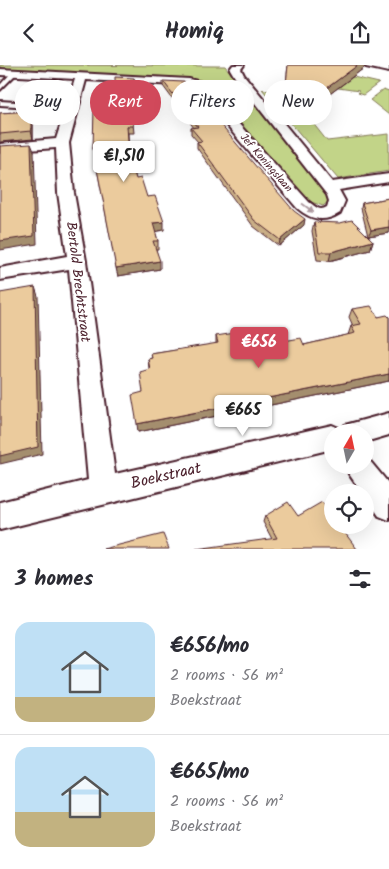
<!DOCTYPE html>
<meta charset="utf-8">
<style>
:root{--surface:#fff;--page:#f7f7f7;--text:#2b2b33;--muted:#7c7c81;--line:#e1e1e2;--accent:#d1495b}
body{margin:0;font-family:Kalam,sans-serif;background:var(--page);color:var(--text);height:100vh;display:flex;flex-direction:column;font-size:19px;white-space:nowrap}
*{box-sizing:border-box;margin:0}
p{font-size:16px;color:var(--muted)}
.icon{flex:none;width:28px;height:28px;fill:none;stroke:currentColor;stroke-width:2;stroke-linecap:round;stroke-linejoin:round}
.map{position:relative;height:484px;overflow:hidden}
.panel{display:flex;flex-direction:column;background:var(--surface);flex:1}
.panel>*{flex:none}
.hud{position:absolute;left:15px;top:15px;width:360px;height:45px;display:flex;gap:10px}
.needle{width:32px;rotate:9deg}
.tools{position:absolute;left:324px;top:359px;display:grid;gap:10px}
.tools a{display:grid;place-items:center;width:50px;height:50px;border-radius:50%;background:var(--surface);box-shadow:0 5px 20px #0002;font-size:25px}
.price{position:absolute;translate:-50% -42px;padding:0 11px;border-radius:5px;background:#fff;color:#222;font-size:16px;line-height:32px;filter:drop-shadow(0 1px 2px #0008)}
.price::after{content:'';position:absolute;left:50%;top:30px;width:15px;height:11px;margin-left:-8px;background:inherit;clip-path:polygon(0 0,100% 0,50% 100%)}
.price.current{background:var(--accent);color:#fff}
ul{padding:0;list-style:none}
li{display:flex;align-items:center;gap:15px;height:125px;padding:0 15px}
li+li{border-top:1px solid var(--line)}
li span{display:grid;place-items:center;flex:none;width:140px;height:100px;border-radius:15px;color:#555}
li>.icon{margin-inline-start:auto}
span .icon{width:60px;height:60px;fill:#fffc;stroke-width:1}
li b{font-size:21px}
h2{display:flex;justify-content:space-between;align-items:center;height:60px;padding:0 15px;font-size:21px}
.pill{padding:0 18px;border-radius:22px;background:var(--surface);box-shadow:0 5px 20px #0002;font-size:18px;line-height:45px}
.pill.current{background:var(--accent);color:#fff}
header{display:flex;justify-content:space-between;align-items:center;height:65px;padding:0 15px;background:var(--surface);font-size:22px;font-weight:600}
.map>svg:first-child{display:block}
.green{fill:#c2d488;stroke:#867a5a}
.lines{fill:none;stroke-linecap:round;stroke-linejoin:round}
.lane-casing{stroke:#4a1f2b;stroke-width:4}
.street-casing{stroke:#4a1f2b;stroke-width:4}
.lane{fill:#fff;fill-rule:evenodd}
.street{fill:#fff;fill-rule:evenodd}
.wall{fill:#caaf87;stroke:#4a1f2b}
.shaded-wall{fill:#a48e6e;stroke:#4a1f2b}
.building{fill:#ebcb9d;stroke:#4a1f2b}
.oneway{fill:#ae9aa0}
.labels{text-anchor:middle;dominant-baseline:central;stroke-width:4;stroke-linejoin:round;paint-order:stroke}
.far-street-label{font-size:11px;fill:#4a1f2b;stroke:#fff}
.street-label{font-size:14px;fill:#4a1f2b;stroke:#fff}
.near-street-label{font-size:16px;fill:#4a1f2b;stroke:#fff}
</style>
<header><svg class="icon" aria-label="back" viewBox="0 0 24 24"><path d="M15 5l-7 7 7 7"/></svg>Homiq<svg class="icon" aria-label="share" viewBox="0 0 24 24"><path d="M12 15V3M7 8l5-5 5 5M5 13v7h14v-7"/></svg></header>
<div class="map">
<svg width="389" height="484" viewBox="0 0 389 484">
<rect width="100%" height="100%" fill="#fff"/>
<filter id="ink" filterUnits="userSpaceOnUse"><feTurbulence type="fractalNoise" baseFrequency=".02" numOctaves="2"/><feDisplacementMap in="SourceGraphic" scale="10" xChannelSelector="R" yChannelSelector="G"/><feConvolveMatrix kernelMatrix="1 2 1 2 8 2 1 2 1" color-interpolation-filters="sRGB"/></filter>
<g filter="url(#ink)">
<!-- green -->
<g class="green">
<path d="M0 0 225 1 332 134 323 141 308 136 205 22 189 14 0 4Z"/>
<path d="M353 12 379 18 363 30 357 28 359 26 338 23Z"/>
<path d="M262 24 293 33 327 76 389 69V106L338 114Z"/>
<path d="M383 25 389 27V50L370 35Z"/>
</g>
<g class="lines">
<!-- lane casing -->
<g class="lane-casing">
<g id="lane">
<path d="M13 6 18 7 0 25V20Z"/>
<path d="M0 36 31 38 34 40 31 42 0 40Z"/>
</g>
</g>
<!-- street casing -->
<g class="street-casing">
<g id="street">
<path d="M233 0H244L241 4 244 10 332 117 389 109V117L339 125 345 136 340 148C324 158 311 155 297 143L193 21 86 15 69 78 74 128 86 196 115 409 332 360 341 364 342 367 345 360 389 348V370L365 377V368H332V384L0 465V437L88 415 69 204 0 215V203L67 191 58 128 56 83 0 87V79L56 74 75 14 0 10V4L189 14 201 17 309 137C315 141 319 147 327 142L329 136 327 130 236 14 230 4Z"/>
<path d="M365 0 389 1V7L366 2Z"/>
<path d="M365 390 389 419V455L379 451 365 431V428H362L349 409 345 400H365Z"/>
</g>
</g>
<!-- lane -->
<use href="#lane" class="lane"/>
<!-- street -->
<use href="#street" class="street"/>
</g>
<!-- wall -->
<g class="wall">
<path d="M288 0H365L364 3 310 44 300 32 285 28Z"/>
<path d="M134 13 137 48 132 49 134 68H128L129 91 136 114 147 132 164 165 155 166 158 176V184H156L160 204 118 211 93 83 115 40Z"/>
<path d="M163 16 304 160 279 181 253 161 197 83V77H198L191 69V63H194L163 21Z"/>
<path d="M31 46 33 54V74L0 77V48Z"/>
<path d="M389 133V168L368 171 361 143 362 138Z"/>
<path d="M314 157 373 176 370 185 329 196 317 195 312 166Z"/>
<path d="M352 244 378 252H389V316L138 367 143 327 149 304 148 294 152 293 151 289 216 279V271L260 280H304L348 270 351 261H353L349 252Z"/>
<path d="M265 451H298L357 484 272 474 263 457Z"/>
</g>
<!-- shaded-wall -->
<g class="shaded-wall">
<path d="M358 0H365L364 3 310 44 312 34Z"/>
<path d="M31 46 33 54V74L31 66Z"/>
<path d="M31 79 34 86 37 179 0 185V176Z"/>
<path d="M305 154 304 160 279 181 280 175Z"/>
<path d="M164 157V165L153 167V158Z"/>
<path d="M389 162V168L368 171 371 165Z"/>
<path d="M373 176 370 185 329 196 331 187Z"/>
<path d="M160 196V204L118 211 116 203Z"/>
<path d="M35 222 38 231 42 389 0 399V391Z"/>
<path d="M389 309V316L138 367 137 359Z"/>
</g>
<!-- building -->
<g class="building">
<path d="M288 0H358L312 34 301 22 286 19Z"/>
<path d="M115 12 134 13 136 41H131L133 61H127L129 89 136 114 141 113 147 132 155 131 164 157 153 158 158 176H153L160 196 116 203 93 83 94 42 115 40Z"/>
<path d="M163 16 184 17 294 146 305 154 280 175 254 155 197 77 202 76 191 63 198 62Z"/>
<path d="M31 46V66L0 69V48Z"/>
<path d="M31 79 34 171 0 176V81Z"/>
<path d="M389 133V162L371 165 362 138Z"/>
<path d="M352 155 373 176 331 187H319L314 157 340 158Z"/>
<path d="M35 222 38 382 0 391V228Z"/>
<path d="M371 241 378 252 387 250 389 252V309L137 359 132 330 143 327 140 307 150 304 148 294 152 293 151 289 218 278 216 271 235 268 237 275 256 272 260 280 301 273 304 280 355 268 351 261 361 259 352 244Z"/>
<path d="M288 437 298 451 322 437 332 451V460H339L357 484H196L277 473 265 451Z"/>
<path d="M163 469 169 484H103Z"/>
</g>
<!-- one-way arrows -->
<defs><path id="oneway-solid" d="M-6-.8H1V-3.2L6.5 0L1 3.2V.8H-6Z" transform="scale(1.25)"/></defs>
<use class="oneway" href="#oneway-solid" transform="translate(308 143) rotate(37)"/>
</g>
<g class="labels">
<!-- far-street labels -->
<g class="far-street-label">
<text transform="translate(266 98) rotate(49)">Jef Koningslaan</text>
</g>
<!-- street labels -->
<g class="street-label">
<text transform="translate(78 217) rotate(83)">Bertold Brechtstraat</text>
</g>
<!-- near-street labels -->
<g class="near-street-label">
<text transform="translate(166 411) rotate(-13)">Boekstraat</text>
</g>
</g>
</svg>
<div class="tools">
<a><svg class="needle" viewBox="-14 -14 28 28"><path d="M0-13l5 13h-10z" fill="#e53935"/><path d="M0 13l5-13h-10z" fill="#7c7c81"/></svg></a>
<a><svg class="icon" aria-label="locate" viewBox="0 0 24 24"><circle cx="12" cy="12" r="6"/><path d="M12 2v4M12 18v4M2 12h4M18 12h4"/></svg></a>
</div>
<b class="price" style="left:124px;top:118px">€1,510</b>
<b class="price current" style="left:259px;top:304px">€656</b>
<b class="price" style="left:243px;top:372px">€665</b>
<div class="hud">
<a class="pill">Buy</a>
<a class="pill current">Rent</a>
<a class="pill">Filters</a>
<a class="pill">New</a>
</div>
</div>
<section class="panel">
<h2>3 homes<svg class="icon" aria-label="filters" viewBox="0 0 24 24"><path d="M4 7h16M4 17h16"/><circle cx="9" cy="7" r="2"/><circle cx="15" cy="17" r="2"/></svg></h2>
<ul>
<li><span style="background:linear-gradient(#bfe0f5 75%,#c2b280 0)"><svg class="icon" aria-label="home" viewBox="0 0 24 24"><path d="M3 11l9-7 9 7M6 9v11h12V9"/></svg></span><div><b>€656/mo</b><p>2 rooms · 56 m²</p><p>Boekstraat</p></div></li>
<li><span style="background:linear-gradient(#bfe0f5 65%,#c2b280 0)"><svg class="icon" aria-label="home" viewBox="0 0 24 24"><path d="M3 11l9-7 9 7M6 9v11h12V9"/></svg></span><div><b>€665/mo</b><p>2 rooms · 56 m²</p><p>Boekstraat</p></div></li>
</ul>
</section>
